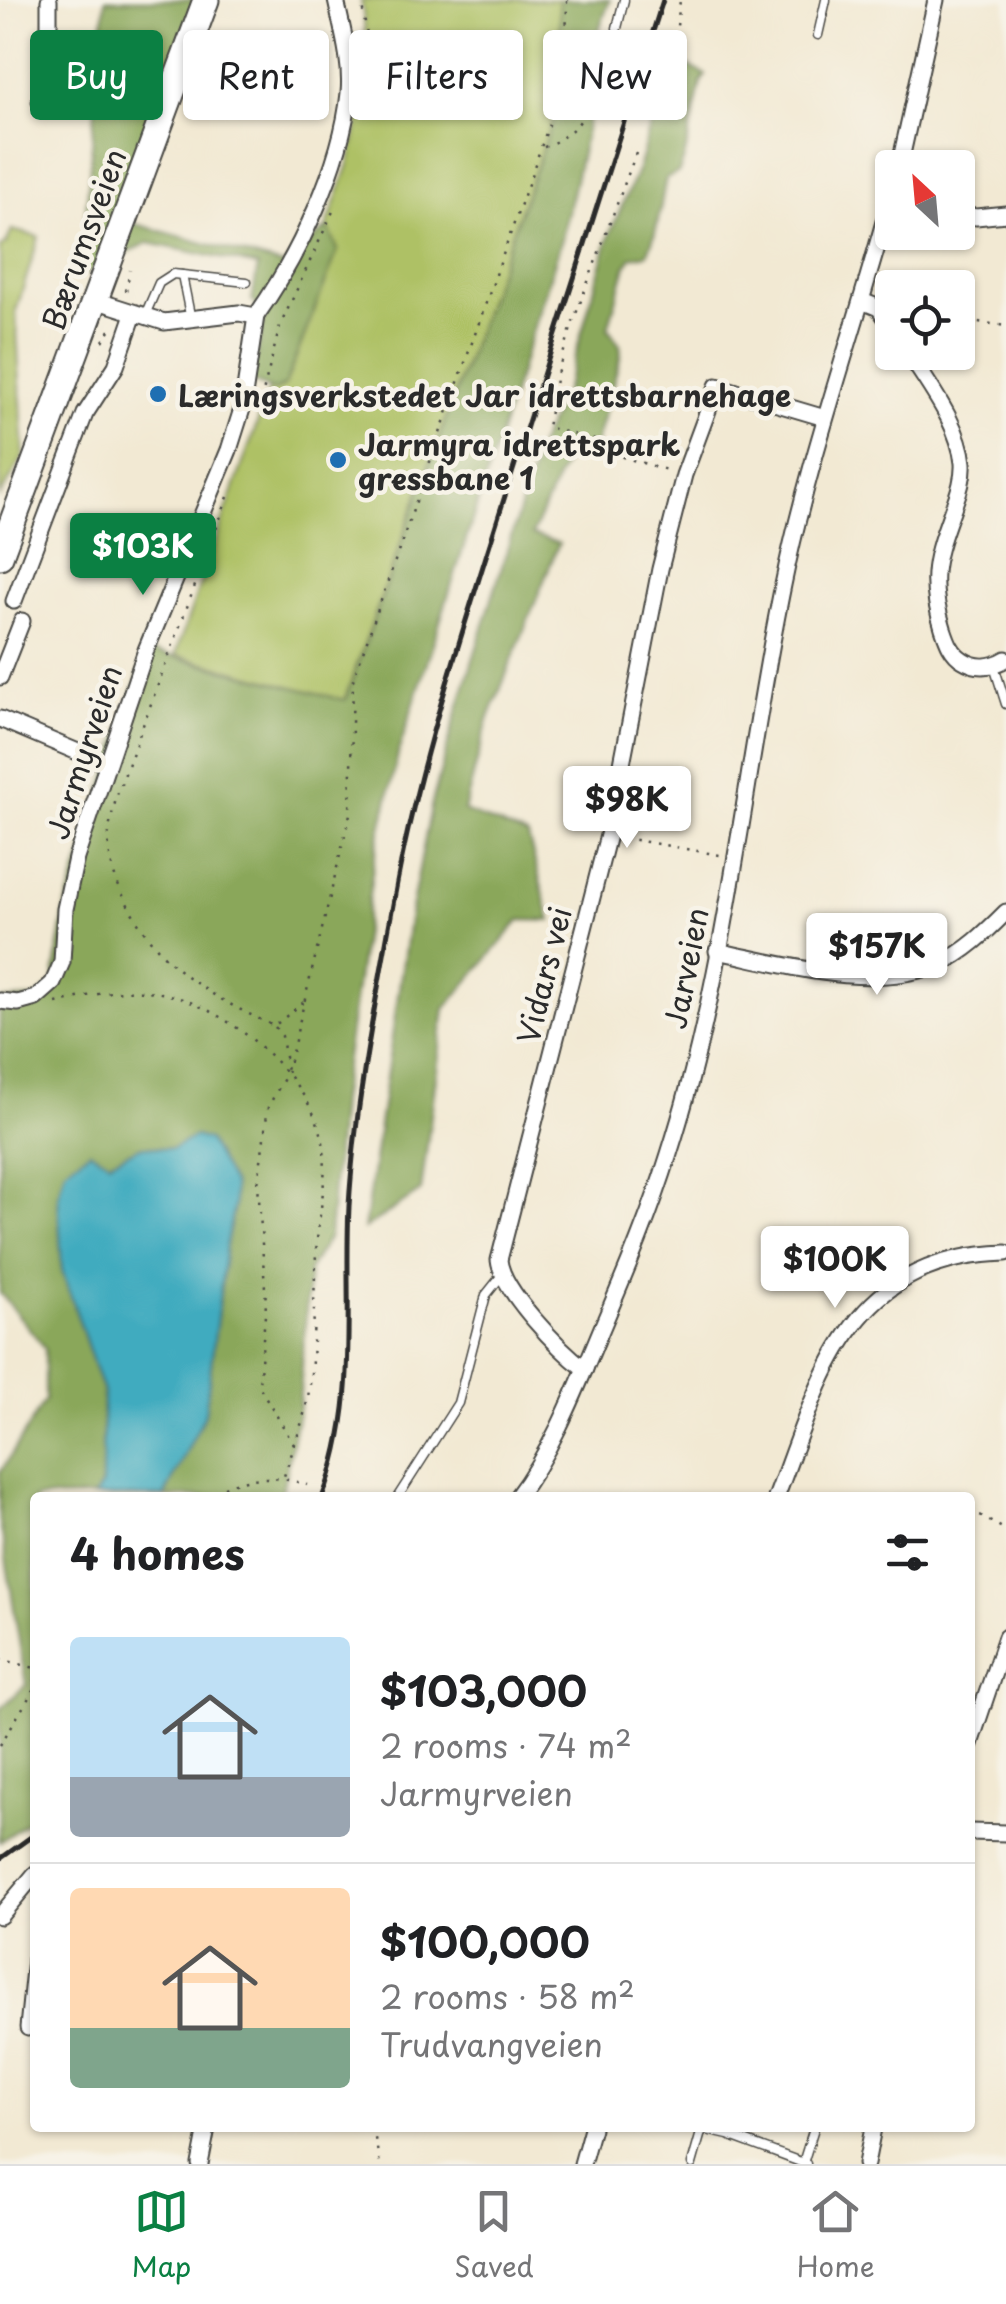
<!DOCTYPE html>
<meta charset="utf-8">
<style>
:root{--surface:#fff;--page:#f2f2f2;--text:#202124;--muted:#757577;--line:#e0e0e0;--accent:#0b8043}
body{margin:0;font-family:"Playpen Sans",sans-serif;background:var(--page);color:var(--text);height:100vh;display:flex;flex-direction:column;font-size:38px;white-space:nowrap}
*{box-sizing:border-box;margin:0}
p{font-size:32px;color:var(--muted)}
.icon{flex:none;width:55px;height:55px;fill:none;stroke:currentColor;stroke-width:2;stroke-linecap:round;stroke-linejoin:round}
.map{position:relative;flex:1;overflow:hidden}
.details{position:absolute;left:30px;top:1492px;width:945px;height:640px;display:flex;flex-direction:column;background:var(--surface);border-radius:10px;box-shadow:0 2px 8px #0004}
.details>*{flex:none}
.guide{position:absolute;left:30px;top:30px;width:948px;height:90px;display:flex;gap:20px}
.needle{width:65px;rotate:334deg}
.buttons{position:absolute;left:875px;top:150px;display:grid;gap:20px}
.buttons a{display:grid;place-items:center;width:100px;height:100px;border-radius:10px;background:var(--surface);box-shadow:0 2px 8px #0004;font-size:50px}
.price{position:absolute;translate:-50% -85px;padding:0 22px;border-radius:10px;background:#fff;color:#222;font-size:32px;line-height:65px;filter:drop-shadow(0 2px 5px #0008)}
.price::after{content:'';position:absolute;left:50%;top:60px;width:30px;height:22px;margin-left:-15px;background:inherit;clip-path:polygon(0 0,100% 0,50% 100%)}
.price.current{background:var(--accent);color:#fff}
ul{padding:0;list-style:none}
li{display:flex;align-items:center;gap:30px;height:250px;padding:0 40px}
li+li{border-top:2px solid var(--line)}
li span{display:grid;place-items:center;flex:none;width:280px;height:200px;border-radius:10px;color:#555}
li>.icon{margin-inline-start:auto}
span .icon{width:120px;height:120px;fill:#fffc;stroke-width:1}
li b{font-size:42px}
h2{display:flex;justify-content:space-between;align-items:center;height:120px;padding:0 40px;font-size:42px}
.pill{padding:0 35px;border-radius:10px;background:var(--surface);box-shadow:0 2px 8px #0004;font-size:35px;line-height:90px}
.pill.current{background:var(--accent);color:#fff}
.menu{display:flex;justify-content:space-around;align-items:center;height:140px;border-top:2px solid var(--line);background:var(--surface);font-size:28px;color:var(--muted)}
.menu a{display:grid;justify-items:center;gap:5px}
.menu .current{color:var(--accent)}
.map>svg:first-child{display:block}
.green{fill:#aec165;stroke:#6c7648;stroke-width:2.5}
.forest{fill:#8aa75a;stroke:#5a6942;stroke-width:2.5}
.water{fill:#3fabbf;stroke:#356b75;stroke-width:2.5}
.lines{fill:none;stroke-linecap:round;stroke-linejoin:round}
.lane-casing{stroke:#494844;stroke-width:11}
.street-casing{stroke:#494844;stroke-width:19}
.primary-casing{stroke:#494844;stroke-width:29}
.path{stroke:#494844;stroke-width:2.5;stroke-dasharray:2.5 8;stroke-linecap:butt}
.lane{stroke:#fff;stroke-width:8}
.street{stroke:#fff;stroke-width:15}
.primary{stroke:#fff;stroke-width:25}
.rail{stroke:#2b2b2b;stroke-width:5}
.poi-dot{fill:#1f6fb2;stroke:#f7f3e8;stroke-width:4}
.labels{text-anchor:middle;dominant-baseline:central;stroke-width:9;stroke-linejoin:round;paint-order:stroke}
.street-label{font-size:30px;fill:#2b2b2b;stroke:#f7f3e8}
.poi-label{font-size:30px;font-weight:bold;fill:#2b2b2b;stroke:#f7f3e8;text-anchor:start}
</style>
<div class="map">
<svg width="1006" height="2164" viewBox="0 0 1006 2164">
<rect width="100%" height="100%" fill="#f7f3e8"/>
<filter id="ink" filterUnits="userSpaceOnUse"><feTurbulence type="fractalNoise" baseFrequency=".01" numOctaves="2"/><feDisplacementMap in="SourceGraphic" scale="20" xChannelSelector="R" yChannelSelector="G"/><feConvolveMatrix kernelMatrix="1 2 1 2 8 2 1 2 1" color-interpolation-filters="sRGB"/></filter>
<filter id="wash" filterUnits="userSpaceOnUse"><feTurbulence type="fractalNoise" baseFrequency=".0048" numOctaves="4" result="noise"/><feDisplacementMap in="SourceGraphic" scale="40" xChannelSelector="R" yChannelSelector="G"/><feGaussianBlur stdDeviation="2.25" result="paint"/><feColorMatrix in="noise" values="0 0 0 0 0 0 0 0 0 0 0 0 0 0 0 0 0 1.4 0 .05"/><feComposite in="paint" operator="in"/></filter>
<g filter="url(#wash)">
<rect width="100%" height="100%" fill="#f2e9d3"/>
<!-- green -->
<g class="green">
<path d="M361 0H559L561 97 344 701 175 655 349 164C363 108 371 57 361 0Z"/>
<path d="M12 230 39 237 16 311 24 456 0 496V247L6 244Z"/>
</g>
<!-- forest -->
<g class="forest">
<path d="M105 0H195L114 218 283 265 328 227 338 250 285 385 274 391 253 382 252 378 265 316 252 300 258 266 148 243 80 276Z"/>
<path d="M559 0H610L589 56 590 65 598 76 562 239 399 750 374 860 340 1101 329 1237 309 1269 299 1408 281 1497H164L205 1414 226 1245 234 1206 233 1185 208 1141 172 1149 142 1146 109 1162 58 1197 62 1270 103 1392 102 1484 94 1497 35 1498V1816L0 1842V1709L26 1685 0 1521V1473L45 1400V1348L0 1293V1000L36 998 53 983 65 909 146 650 345 700 561 97Z"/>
<path d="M689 66 706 75 701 82 684 159 679 172 666 179C660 205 659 230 647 254L632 257 626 266 608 328 620 345 621 355 593 453 576 455 565 461 532 535 559 543 488 720 464 811 528 836 551 921 520 920 445 1009 421 1191 364 1229 409 920 432 802 458 708 542 437 565 391 610 233 638 169 662 85Z"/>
</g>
<!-- water -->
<path class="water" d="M195 1136 208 1140 233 1185 234 1206 226 1245 205 1414 164 1497H94L102 1484 103 1392 62 1270 58 1196 65 1169 90 1151 109 1162 142 1146 172 1149Z"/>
</g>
<g filter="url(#ink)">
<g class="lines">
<!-- lane casing -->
<g class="lane-casing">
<g id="lane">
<path d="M617 28 624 0"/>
<path d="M818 35 826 0"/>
<path d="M182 275 191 320"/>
<path d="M145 315 159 283 173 274 247 282"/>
<path d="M994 666 1006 704"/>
<path d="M397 1498 458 1403 486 1295 502 1275"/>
<path d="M803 2163 814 2128"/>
<path d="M692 2164 702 2129 728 2135 806 2164"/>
</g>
</g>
<!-- street casing -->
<g class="street-casing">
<g id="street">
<path d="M40 101 49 42V0"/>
<path d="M899 168 936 0"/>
<path d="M958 214 976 217 1006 214"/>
<path d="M862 301 879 308 892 327"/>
<path d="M256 316C298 257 342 165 349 93 352 63 342 29 336 0"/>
<path d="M908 352C928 385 959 423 963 463 964 479 958 494 953 508 936 555 927 578 943 628 947 640 951 653 963 660 977 669 993 667 1006 659"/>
<path d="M14 601 85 414 116 366 134 314"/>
<path d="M0 677 22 621"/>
<path d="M0 719 106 764"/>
<path d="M717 951C786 965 870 991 939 964 965 953 987 931 1006 912"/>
<path d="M0 1001 18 1003 36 998 53 983 62 962 65 909 76 858 146 650 229 450 242 409 256 316 239 313 164 322 95 300"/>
<path d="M585 1369C560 1350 502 1291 499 1260L608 835 660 569 684 475 717 386 825 418"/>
<path d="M516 1498C555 1447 579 1382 604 1323 628 1267 651 1212 669 1154 728 970 744 774 783 585 810 452 857 324 892 193"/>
<path d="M776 1498C823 1373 849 1258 1006 1253"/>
<path d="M970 1744 1006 1637"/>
<path d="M970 1832 1006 1833"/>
<path d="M0 1916 35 1874"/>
<path d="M28 2028 35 1959"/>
<path d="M200 2164 207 2128"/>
<path d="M582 2164 592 2128"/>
<path d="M866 2164 873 2128"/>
</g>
</g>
<!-- primary casing -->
<g class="primary-casing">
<path id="primary" d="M0 556 206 0"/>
</g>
<!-- path -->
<g class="path">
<path d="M361 0 367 35 366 64"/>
<path d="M659 74C676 54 677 25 680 0"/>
<path d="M544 147C591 129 603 82 615 37"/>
<path d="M636 153 573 322 557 374 547 427 598 441 595 449 670 471"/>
<path d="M126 291 130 270"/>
<path d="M958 319 1006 326"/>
<path d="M103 341 112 327"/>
<path d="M261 400 280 326 335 207"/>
<path d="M228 497 117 795C114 807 110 820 109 832 107 855 114 879 125 899 159 967 207 995 274 1026L305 1001"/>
<path d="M624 838 720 855"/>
<path d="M56 1003C85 996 116 989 146 991 214 996 302 1067 321 1133 330 1165 320 1207 317 1240 313 1287 315 1336 310 1384 306 1416 293 1449 283 1479"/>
<path d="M275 1027 282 1036 287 1071"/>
<path d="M294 1445 259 1386 266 1303 258 1184 268 1107 287 1073 350 814 353 680 559 96 566 54 567 0"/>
<path d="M206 1498C235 1476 273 1473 307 1485"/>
<path d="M980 1516 1006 1530"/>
<path d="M0 1659 35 1668"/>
<path d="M0 1745 33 1691 35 1680"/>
<path d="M373 2128 380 2164"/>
</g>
<!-- lane -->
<use href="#lane" class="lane"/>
<!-- street -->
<use href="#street" class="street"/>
<!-- primary -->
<use href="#primary" class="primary"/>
<!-- rail -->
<g class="rail">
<path d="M322 1498C360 1402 344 1305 349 1206 355 1105 376 999 394 899 417 769 459 643 498 518 552 345 608 173 663 0"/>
<path d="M0 1859 35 1834"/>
</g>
</g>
</g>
<!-- markers -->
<g class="poi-dot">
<circle cx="158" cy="394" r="10"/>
<circle cx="338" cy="460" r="10"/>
</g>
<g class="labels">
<!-- street labels -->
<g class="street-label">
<text transform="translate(83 239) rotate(-70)">Bærumsveien</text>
<text transform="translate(83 752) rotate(-72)">Jarmyrveien</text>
<text transform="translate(685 968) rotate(-79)">Jarveien</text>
<text transform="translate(543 975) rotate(-76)">Vidars vei</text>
</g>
<!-- poi labels -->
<g class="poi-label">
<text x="178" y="394">Læringsverkstedet Jar idrettsbarnehage</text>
<text x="358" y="443">Jarmyra idrettspark<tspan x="358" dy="34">gressbane 1</tspan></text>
</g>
</g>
</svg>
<div class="buttons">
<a><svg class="needle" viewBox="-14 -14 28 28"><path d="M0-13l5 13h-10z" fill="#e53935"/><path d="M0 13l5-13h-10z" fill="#757577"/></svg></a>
<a><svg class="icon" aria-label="locate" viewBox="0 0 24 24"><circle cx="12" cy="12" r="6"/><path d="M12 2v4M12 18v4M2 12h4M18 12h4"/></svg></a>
</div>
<b class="price current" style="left:143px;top:598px">$103K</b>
<b class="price" style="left:627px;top:851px">$98K</b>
<b class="price" style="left:877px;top:998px">$157K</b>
<b class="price" style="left:835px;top:1311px">$100K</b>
<div class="guide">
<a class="pill current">Buy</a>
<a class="pill">Rent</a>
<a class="pill">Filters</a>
<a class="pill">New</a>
</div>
<section class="details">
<h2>4 homes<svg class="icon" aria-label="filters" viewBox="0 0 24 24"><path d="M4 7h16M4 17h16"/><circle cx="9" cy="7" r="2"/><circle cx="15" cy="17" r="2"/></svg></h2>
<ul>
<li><span style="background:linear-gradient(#bfe0f5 70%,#9aa5b1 0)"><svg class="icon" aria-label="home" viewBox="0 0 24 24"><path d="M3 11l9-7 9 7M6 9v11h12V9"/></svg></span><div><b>$103,000</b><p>2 rooms · 74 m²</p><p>Jarmyrveien</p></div></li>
<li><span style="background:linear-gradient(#ffd9b3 70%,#7fa58c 0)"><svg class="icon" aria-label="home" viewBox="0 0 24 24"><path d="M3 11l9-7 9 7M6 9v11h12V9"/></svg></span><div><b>$100,000</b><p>2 rooms · 58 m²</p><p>Trudvangveien</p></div></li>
</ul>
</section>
</div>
<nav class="menu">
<a class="current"><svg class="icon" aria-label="map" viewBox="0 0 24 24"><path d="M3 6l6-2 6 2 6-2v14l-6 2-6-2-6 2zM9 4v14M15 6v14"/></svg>Map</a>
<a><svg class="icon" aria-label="saved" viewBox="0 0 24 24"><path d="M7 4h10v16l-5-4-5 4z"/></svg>Saved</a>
<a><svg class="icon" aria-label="home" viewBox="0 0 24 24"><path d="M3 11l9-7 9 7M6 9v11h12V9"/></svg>Home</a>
</nav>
